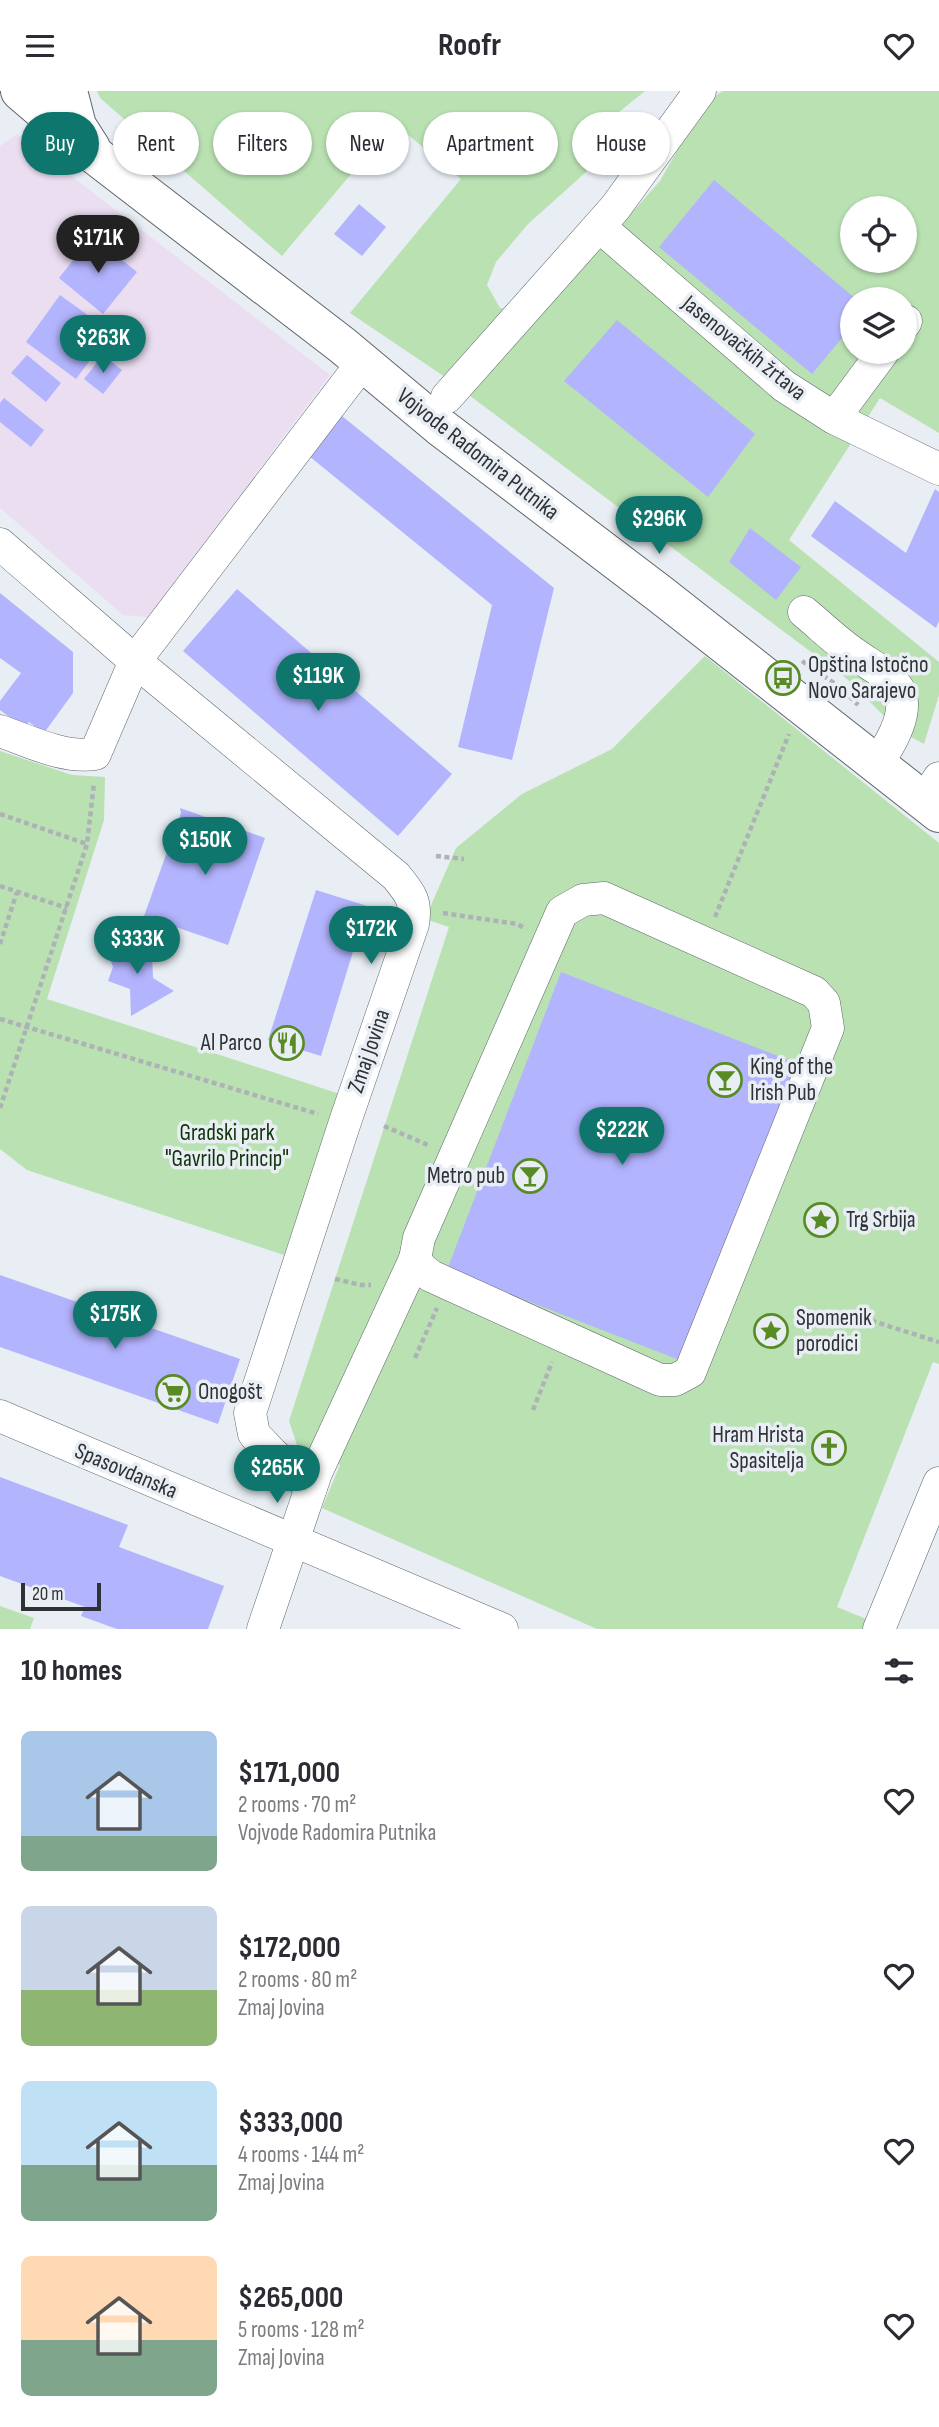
<!DOCTYPE html>
<meta charset="utf-8">
<style>
:root{--surface:#fff;--page:#f2f2f3;--text:#2b2b33;--muted:#7c7c81;--accent:#0f766e}
body{margin:0;font-family:"Sofia Sans Condensed",sans-serif;background:var(--page);color:var(--text);height:100vh;display:flex;flex-direction:column;font-size:26px;white-space:nowrap}
*{box-sizing:border-box;margin:0}
p{font-size:23px;color:var(--muted)}
.icon{flex:none;width:38px;height:38px;fill:none;stroke:currentColor;stroke-width:2;stroke-linecap:round;stroke-linejoin:round}
.map{position:relative;height:1538px;overflow:hidden}
.sheet{display:flex;flex-direction:column;background:var(--surface);flex:1}
.sheet>*{flex:none}
.hud{position:absolute;left:21px;top:21px;width:898px;height:63px;display:flex;gap:14px}
.fabs{position:absolute;left:840px;top:105px;display:grid;gap:14px}
.fabs a{display:grid;place-items:center;width:77px;height:77px;border-radius:50%;background:var(--surface);box-shadow:0 2px 5px #0004;font-size:35px}
.scale{position:absolute;left:21px;bottom:18px;width:80px;box-sizing:border-box;padding-left:7px;border:4px solid #2f3234;border-top:0;font-size:19px;line-height:24px;white-space:nowrap;color:#2f3234;-webkit-text-stroke:5px #e8eef4;paint-order:stroke}
.price{position:absolute;translate:-50% -60px;padding:0 16px;border-radius:24px;background:var(--accent);color:#fff;font-size:23px;line-height:46px;filter:drop-shadow(0 2px 4px #0008)}
.price::after{content:'';position:absolute;left:50%;top:42px;width:21px;height:16px;margin-left:-10px;background:inherit;clip-path:polygon(0 0,100% 0,50% 100%)}
.price.selected{background:#222;color:#fff}
ul{padding:0;list-style:none}
li{display:flex;align-items:center;gap:21px;height:175px;padding:0 21px}
li span{display:grid;place-items:center;flex:none;width:196px;height:140px;border-radius:10px;color:#555}
li>.icon{margin-inline-start:auto}
span .icon{width:84px;height:84px;fill:#fffc;stroke-width:1}
li b{font-size:30px}
h2{display:flex;justify-content:space-between;align-items:center;height:84px;padding:0 21px;font-size:30px}
.chip{padding:0 24px;border-radius:32px;background:var(--surface);box-shadow:0 2px 5px #0004;font-size:24px;line-height:63px}
.chip.selected{background:var(--accent);color:#fff}
header{display:flex;justify-content:space-between;align-items:center;height:91px;padding:0 21px;background:var(--surface);font-size:32px;font-weight:700}
.map>svg:first-child{display:block}
.commercial{fill:#ebdef1}
.green{fill:#b9e1b2;fill-rule:evenodd}
.building{fill:#b3b4fe}
.lines{fill:none;stroke-linecap:round;stroke-linejoin:round}
.minor-casing{stroke:#5f656a;stroke-width:33}
.major-casing{stroke:#5f656a;stroke-width:40}
.path{stroke:#adb2b7;stroke-width:4.5;stroke-dasharray:5 3.5;stroke-linecap:butt}
.minor{stroke:#fff;stroke-width:32}
.major{stroke:#fff;stroke-width:38}
.labels{text-anchor:middle;dominant-baseline:central;stroke-width:7;stroke-linejoin:round;paint-order:stroke}
.street-label{font-size:23px;fill:#2f3234;stroke:#e8eef4}
.poi-label{font-size:23px;fill:#2f3234;stroke:#e8eef4;text-anchor:start}
.park-label{font-size:23px;fill:#103409;stroke:#e8eef4}
</style>
<header><svg class="icon" aria-label="menu" viewBox="0 0 24 24"><path d="M4 6h16M4 12h16M4 18h16"/></svg>Roofr<svg class="icon" aria-label="heart" viewBox="0 0 24 24"><path d="M12 20l-8-8c-3-5 5-10 8-4 3-6 11-1 8 4z"/></svg></header>
<div class="map">
<svg width="939" height="1538" viewBox="0 0 939 1538">
<rect width="100%" height="100%" fill="#e8eef4"/>
<!-- commercial -->
<path class="commercial" d="M17 43 330 284 148 526 123 524 0 417V55Z"/>
<!-- green -->
<g class="green">
<path d="M97 0H645L614 25 604 65 528 133 496 171 487 194 500 217 518 219 589 149 636 117 660 90 704 12 723 0H939V342L880 307 789 449 939 571V604L924 653 898 639 847 588 445 286 350 222 461 88 394 32 282 165 100 7ZM852 117H905V170H852ZM852 208H905V261H852Z"/>
<path d="M705 565 939 752V1273L933 1271 837 1516 871 1530 868 1538H597L322 1417 340 1374 298 1357 289 1330 449 836 425 828 456 757 522 703 612 658Z"/>
<path d="M0 660 72 684 105 686 104 729 47 908 340 1003 284 1164 27 1079 0 1058Z"/>
<path d="M0 1515 34 1527 30 1538H0Z"/>
</g>
<!-- building -->
<g class="building">
<path d="M714 89 856 208H852V235L812 283 659 156Z"/>
<path d="M359 113 386 136 362 165 334 143Z"/>
<path d="M92 145 137 181 103 223 59 187Z"/>
<path d="M60 204 111 241 76 288 26 251Z"/>
<path d="M617 229 755 343 708 406 564 290Z"/>
<path d="M27 264 61 292 46 311 11 282Z"/>
<path d="M103 264 122 279 103 303 84 288Z"/>
<path d="M4 307 44 339 31 356 0 331V312Z"/>
<path d="M342 325 554 497 512 669 458 656 492 514 309 365Z"/>
<path d="M935 398 939 401V530L936 537 811 445 835 410 906 462Z"/>
<path d="M750 437 801 476 776 509 729 471Z"/>
<path d="M237 498 452 683 398 745 183 560Z"/>
<path d="M0 502 73 561V602L44 642 29 631 24 637 0 619V610L21 582 0 567Z"/>
<path d="M180 717 265 747 228 854 144 825 181 722Z"/>
<path d="M316 799 367 815 321 965 268 949Z"/>
<path d="M130 848 152 861 153 887 174 900 131 925 130 898 108 890 113 876 109 865Z"/>
<path d="M561 881 796 972 682 1270 447 1179Z"/>
<path d="M0 1184 240 1268 218 1333 0 1256Z"/>
<path d="M0 1386 128 1434 119 1456 224 1495 208 1538H117L81 1525 85 1516 0 1485Z"/>
</g>
<g class="lines">
<!-- minor casing -->
<g class="minor-casing">
<g id="minor">
<path d="M599 135 784 295 834 327 939 378"/>
<path d="M905 232 906 230"/>
<path d="M447 306 615 117 700 0"/>
<path d="M834 327 883 261"/>
<path d="M0 453 135 570 396 785C410 802 417 810 413 833L345 1031 250 1322 254 1343 273 1363 311 1396"/>
<path d="M804 521C821 535 837 551 855 563 867 572 885 581 895 593 914 616 890 654 876 674"/>
<path d="M0 640C29 650 64 668 95 663L135 570 363 271"/>
<path d="M924 711 939 687"/>
<path d="M604 807 814 901 824 912 828 937 690 1281 675 1289H660L431 1185 422 1178 415 1168 419 1147 562 821 583 809Z"/>
<path d="M0 1325 502 1538"/>
<path d="M263 1538 316 1382 415 1168"/>
<path d="M879 1538 939 1392"/>
</g>
</g>
<!-- major casing -->
<g class="major-casing">
<g id="major">
<path d="M20 0 96 65 342 254 439 335 660 503 939 722"/>
<path d="M68 0 77 35 91 57"/>
</g>
</g>
<!-- path -->
<g class="path">
<path d="M802 570 841 597 858 614"/>
<path d="M0 723 87 753"/>
<path d="M436 765 464 768"/>
<path d="M0 795 67 817"/>
<path d="M443 822 517 833 526 838"/>
<path d="M715 826 789 643"/>
<path d="M0 853 17 801"/>
<path d="M0 928 318 1023"/>
<path d="M0 1017 87 753 94 692"/>
<path d="M384 1035 428 1054"/>
<path d="M335 1188 361 1194H371"/>
<path d="M847 1222 939 1251"/>
<path d="M415 1267 437 1217"/>
<path d="M533 1319 552 1271"/>
</g>
<!-- minor -->
<use href="#minor" class="minor"/>
<!-- major -->
<use href="#major" class="major"/>
</g>
<!-- icons -->
<defs>
<g id="bus-ring" transform="scale(1.75)"><circle r="9.5" fill="#e8eef4" stroke="#588b23" stroke-width="1.5"/><path d="M-5-6H5V4H4V6H2V4H-2V6H-4V4H-5ZM-3.5-4V0h7V-4ZM-3.5 1.2v1.5H-2V1.2ZM2 1.2v1.5H3.5V1.2Z" fill="#588b23"/></g>
<g id="restaurant-ring" transform="scale(1.75)"><circle r="9.5" fill="#e8eef4" stroke="#588b23" stroke-width="1.5"/><path d="M-5-6h1v4h1v-4h1v4h1v-4h1v5L-1.5 .5V6h-2V.5L-5-1ZM5-6V6H3V1.5H1.5Q1.5-4 5-6Z" fill="#588b23"/></g>
<g id="bar-ring" transform="scale(1.75)"><circle r="9.5" fill="#e8eef4" stroke="#588b23" stroke-width="1.5"/><path d="M-6-5H6L.8 .8V4.5H3.5V6h-7V4.5H-.8V.8Z" fill="#588b23"/></g>
<g id="sight-ring" transform="scale(1.75)"><circle r="9.5" fill="#e8eef4" stroke="#588b23" stroke-width="1.5"/><path d="M0-6L1.8-2.2L6-1.7L2.9 1.2L3.7 5.4L0 3.3L-3.7 5.4L-2.9 1.2L-6-1.7L-1.8-2.2Z" fill="#588b23"/></g>
<g id="supermarket-ring" transform="scale(1.75)"><circle r="9.5" fill="#e8eef4" stroke="#588b23" stroke-width="1.5"/><path d="M-6-5.5h2.5l.6 2H6L4.5 2H-2.5L-4.4-4H-6ZM-1.5 3.2a1.3 1.3 0 1 0 .1 0ZM3 3.2a1.3 1.3 0 1 0 .1 0Z" fill="#588b23"/></g>
<g id="church-ring" transform="scale(1.75)"><circle r="9.5" fill="#e8eef4" stroke="#588b23" stroke-width="1.5"/><path d="M-1.2-6h2.4v3.5h3.3v2.4h-3.3V6h-2.4V-.1h-3.3v-2.4h3.3Z" fill="#588b23"/></g>
</defs>
<g fill-rule="evenodd">
<use href="#bus-ring" x="783" y="587"/>
<use href="#restaurant-ring" x="287" y="952"/>
<use href="#bar-ring" x="725" y="989"/>
<use href="#bar-ring" x="530" y="1085"/>
<use href="#sight-ring" x="821" y="1129"/>
<use href="#sight-ring" x="771" y="1240"/>
<use href="#supermarket-ring" x="173" y="1301"/>
<use href="#church-ring" x="829" y="1357"/>
</g>
<g class="labels">
<!-- street labels -->
<g class="street-label">
<text transform="translate(744 257) rotate(39)">Jasenovačkih žrtava</text>
<text transform="translate(478 363) rotate(38)">Vojvode Radomira Putnika</text>
<text transform="translate(369 960) rotate(-71)">Zmaj Jovina</text>
<text transform="translate(126 1380) rotate(23)">Spasovdanska</text>
</g>
<!-- poi labels -->
<g class="poi-label">
<text x="808" y="574">Opština Istočno<tspan x="808" dy="26">Novo Sarajevo</tspan></text>
<text x="262" y="952" text-anchor="end">Al Parco</text>
<text x="750" y="976">King of the<tspan x="750" dy="26">Irish Pub</tspan></text>
<text x="505" y="1085" text-anchor="end">Metro pub</text>
<text x="846" y="1129">Trg Srbija</text>
<text x="796" y="1227">Spomenik<tspan x="796" dy="26">porodici</tspan></text>
<text x="198" y="1301">Onogošt</text>
<text x="804" y="1344" text-anchor="end">Hram Hrista<tspan x="804" dy="26">Spasitelja</tspan></text>
</g>
<!-- park labels -->
<g class="park-label">
<text x="227" y="1042">Gradski park<tspan x="227" dy="26">"Gavrilo Princip"</tspan></text>
</g>
</g>
</svg>
<div class="fabs">
<a><svg class="icon" aria-label="locate" viewBox="0 0 24 24"><circle cx="12" cy="12" r="6"/><path d="M12 2v4M12 18v4M2 12h4M18 12h4"/></svg></a>
<a><svg class="icon" aria-label="layers" viewBox="0 0 24 24"><path d="M12 4l9 5-9 5-9-5zM3 14l9 5 9-5"/></svg></a>
</div>
<div class="scale">20 m</div>
<b class="price selected" style="left:98px;top:184px">$171K</b>
<b class="price" style="left:103px;top:284px">$263K</b>
<b class="price" style="left:659px;top:465px">$296K</b>
<b class="price" style="left:318px;top:622px">$119K</b>
<b class="price" style="left:205px;top:786px">$150K</b>
<b class="price" style="left:371px;top:875px">$172K</b>
<b class="price" style="left:137px;top:885px">$333K</b>
<b class="price" style="left:622px;top:1076px">$222K</b>
<b class="price" style="left:115px;top:1260px">$175K</b>
<b class="price" style="left:277px;top:1414px">$265K</b>
<div class="hud">
<a class="chip selected">Buy</a>
<a class="chip">Rent</a>
<a class="chip">Filters</a>
<a class="chip">New</a>
<a class="chip">Apartment</a>
<a class="chip">House</a>
</div>
</div>
<section class="sheet">
<h2>10 homes<svg class="icon" aria-label="filters" viewBox="0 0 24 24"><path d="M4 7h16M4 17h16"/><circle cx="9" cy="7" r="2"/><circle cx="15" cy="17" r="2"/></svg></h2>
<ul>
<li><span style="background:linear-gradient(#a9c7e8 75%,#7fa58c 0)"><svg class="icon" aria-label="home" viewBox="0 0 24 24"><path d="M3 11l9-7 9 7M6 9v11h12V9"/></svg></span><div><b>$171,000</b><p>2 rooms · 70 m²</p><p>Vojvode Radomira Putnika</p></div><svg class="icon" aria-label="heart" viewBox="0 0 24 24"><path d="M12 20l-8-8c-3-5 5-10 8-4 3-6 11-1 8 4z"/></svg></li>
<li><span style="background:linear-gradient(#c9d6e8 60%,#8fb573 0)"><svg class="icon" aria-label="home" viewBox="0 0 24 24"><path d="M3 11l9-7 9 7M6 9v11h12V9"/></svg></span><div><b>$172,000</b><p>2 rooms · 80 m²</p><p>Zmaj Jovina</p></div><svg class="icon" aria-label="heart" viewBox="0 0 24 24"><path d="M12 20l-8-8c-3-5 5-10 8-4 3-6 11-1 8 4z"/></svg></li>
<li><span style="background:linear-gradient(#bfe0f5 60%,#7fa58c 0)"><svg class="icon" aria-label="home" viewBox="0 0 24 24"><path d="M3 11l9-7 9 7M6 9v11h12V9"/></svg></span><div><b>$333,000</b><p>4 rooms · 144 m²</p><p>Zmaj Jovina</p></div><svg class="icon" aria-label="heart" viewBox="0 0 24 24"><path d="M12 20l-8-8c-3-5 5-10 8-4 3-6 11-1 8 4z"/></svg></li>
<li><span style="background:linear-gradient(#ffd9b3 60%,#7fa58c 0)"><svg class="icon" aria-label="home" viewBox="0 0 24 24"><path d="M3 11l9-7 9 7M6 9v11h12V9"/></svg></span><div><b>$265,000</b><p>5 rooms · 128 m²</p><p>Zmaj Jovina</p></div><svg class="icon" aria-label="heart" viewBox="0 0 24 24"><path d="M12 20l-8-8c-3-5 5-10 8-4 3-6 11-1 8 4z"/></svg></li>
</ul>
</section>
